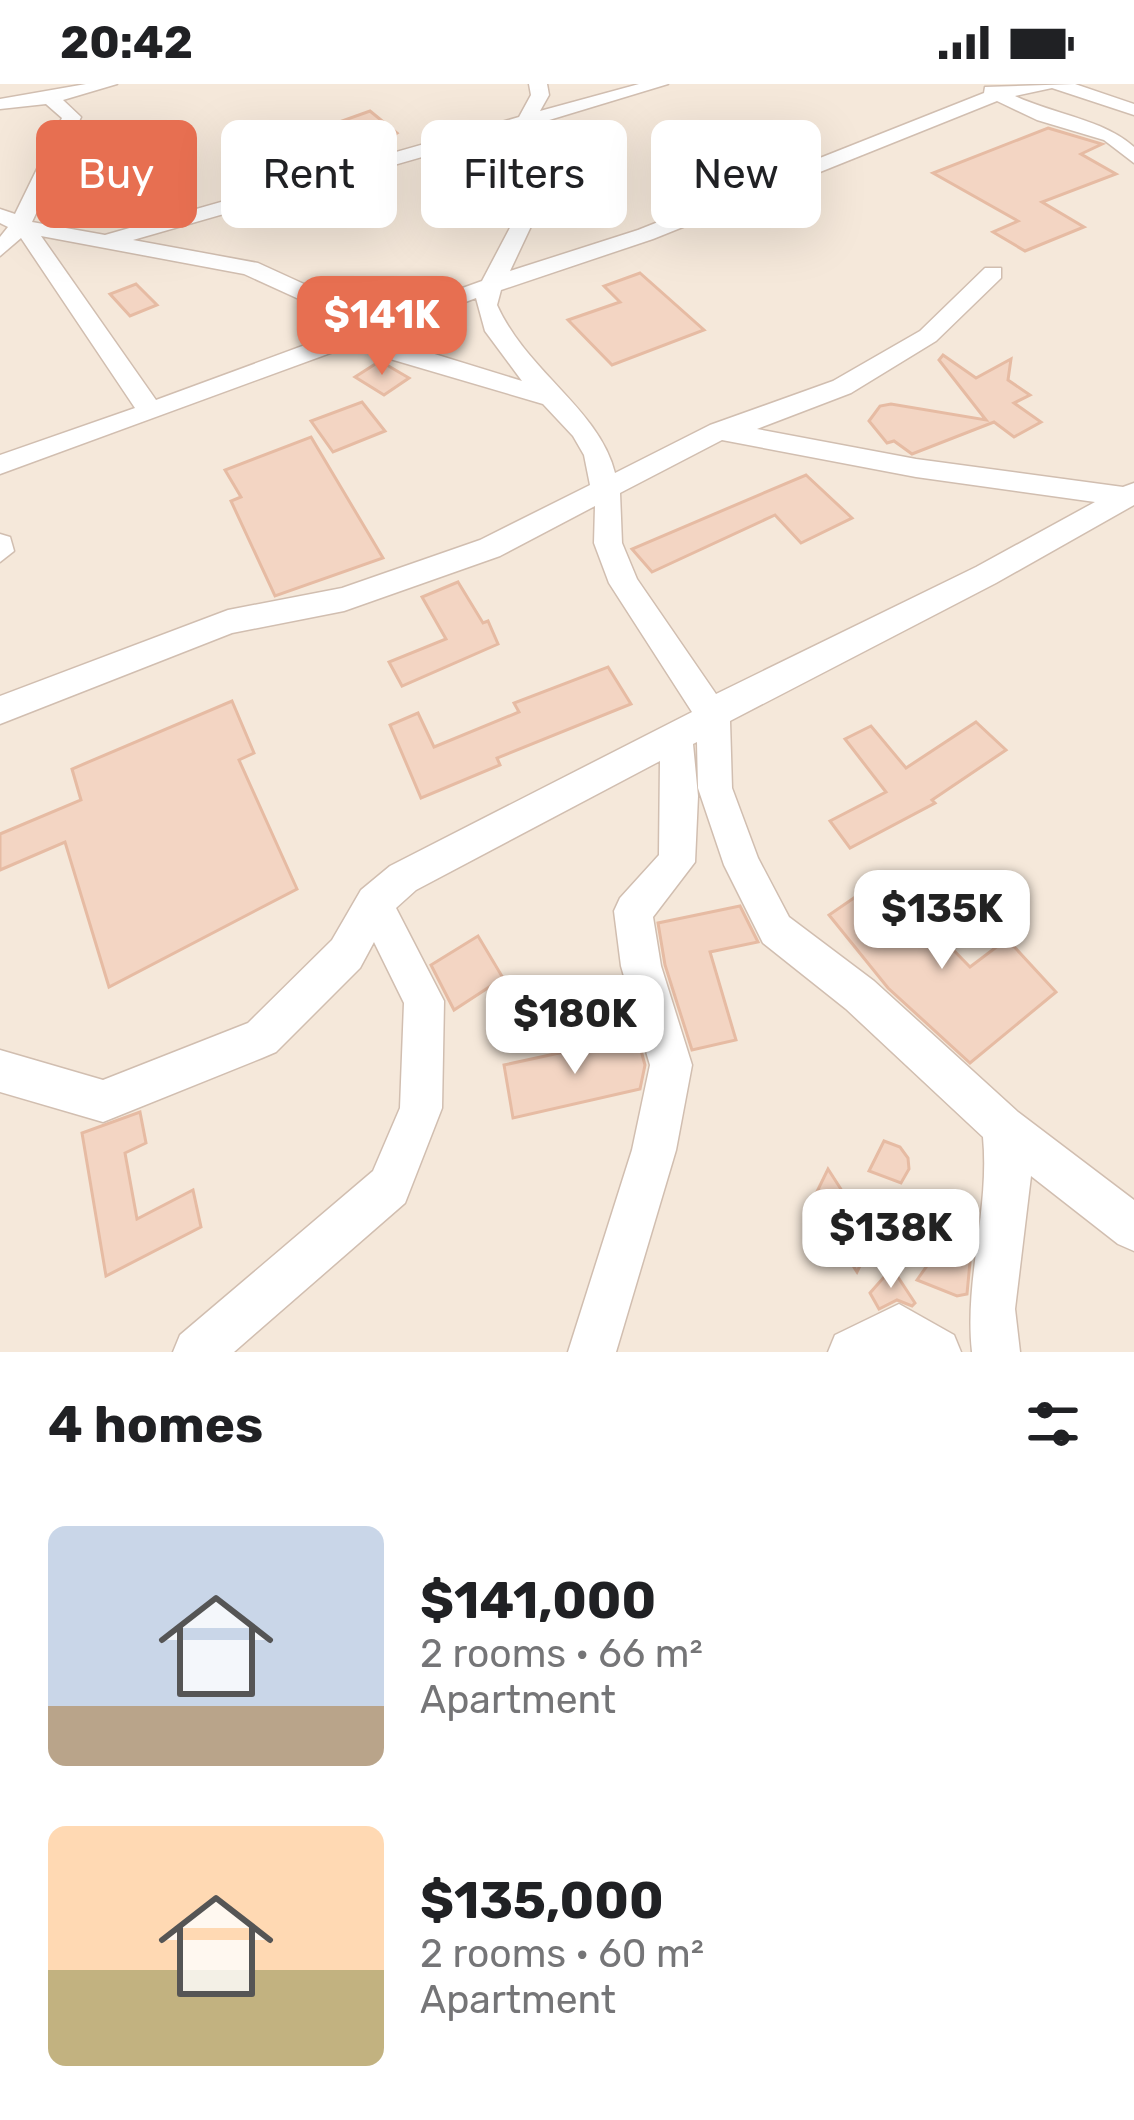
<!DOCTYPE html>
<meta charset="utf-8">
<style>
:root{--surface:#fff;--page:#f6f6f6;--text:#202124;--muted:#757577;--accent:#e76f51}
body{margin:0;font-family:Rubik,sans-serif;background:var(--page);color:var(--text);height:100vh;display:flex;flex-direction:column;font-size:45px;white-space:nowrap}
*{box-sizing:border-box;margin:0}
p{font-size:39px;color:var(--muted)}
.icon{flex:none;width:66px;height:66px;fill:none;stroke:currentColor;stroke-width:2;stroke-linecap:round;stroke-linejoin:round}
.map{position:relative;height:1268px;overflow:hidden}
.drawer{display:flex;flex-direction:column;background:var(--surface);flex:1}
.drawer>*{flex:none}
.hud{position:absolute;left:36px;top:36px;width:1062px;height:108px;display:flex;gap:24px}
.price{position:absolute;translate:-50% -102px;padding:0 27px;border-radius:24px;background:#fff;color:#222;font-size:39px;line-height:78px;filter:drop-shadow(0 3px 6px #0008)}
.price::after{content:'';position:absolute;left:50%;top:72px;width:36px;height:27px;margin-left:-18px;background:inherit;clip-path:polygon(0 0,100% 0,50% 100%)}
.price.current{background:var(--accent);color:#fff}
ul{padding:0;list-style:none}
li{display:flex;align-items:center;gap:36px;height:300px;padding:0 48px}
li span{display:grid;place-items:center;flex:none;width:336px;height:240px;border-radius:18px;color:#555}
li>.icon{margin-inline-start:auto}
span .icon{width:144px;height:144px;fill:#fffc;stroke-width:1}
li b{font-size:51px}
h2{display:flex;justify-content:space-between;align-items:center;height:144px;padding:0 48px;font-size:51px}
.chip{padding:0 42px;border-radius:18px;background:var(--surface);box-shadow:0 12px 48px #0002;font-size:42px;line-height:108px}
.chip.current{background:var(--accent);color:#fff}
.status{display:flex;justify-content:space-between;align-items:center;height:84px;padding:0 60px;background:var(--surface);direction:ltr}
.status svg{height:33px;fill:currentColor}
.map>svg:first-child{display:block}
.residential{fill:#f5e8da}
.building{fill:#f3d5c3;stroke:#e6bba3;stroke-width:3}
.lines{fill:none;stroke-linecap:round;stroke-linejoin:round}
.minor-casing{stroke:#d1beb0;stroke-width:3}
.minor{fill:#fff;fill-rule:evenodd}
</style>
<div class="status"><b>20:42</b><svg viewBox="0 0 49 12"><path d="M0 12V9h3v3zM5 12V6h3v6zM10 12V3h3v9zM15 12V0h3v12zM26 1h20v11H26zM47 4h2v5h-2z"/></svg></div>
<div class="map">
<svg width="1134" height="1268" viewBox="0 0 1134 1268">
<rect width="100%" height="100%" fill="#fdf6ec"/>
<!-- residential -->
<rect class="residential" x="0" y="0" width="1134" height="1268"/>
<!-- building -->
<g class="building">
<path d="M370 27 397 49 375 63 325 43Z"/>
<path d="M1048 44 1102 60 1081 70 1116 90 1042 118 1084 143 1025 167 993 148 1018 137 933 89Z"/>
<path d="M640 189 704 246 612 281 568 236 620 218 604 202Z"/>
<path d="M136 200 157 221 130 232 110 210Z"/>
<path d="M943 271 976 294 1011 275 1008 296 1030 311 1014 319 1041 338 1014 353 994 338 912 370 894 357 887 359 869 337 880 322 891 320 986 336 939 276Z"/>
<path d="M380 277 409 294 384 311 355 293Z"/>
<path d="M362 318 385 347 333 368 311 337Z"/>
<path d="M311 353 383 474 275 512 231 417 241 413 225 386Z"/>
<path d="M806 391 852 434 801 459 775 431 652 488 632 465Z"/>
<path d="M458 498 483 539 488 537 498 560 402 602 389 578 446 555 422 513Z"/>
<path d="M608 583 631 620 497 674 500 681 421 714 390 641 418 629 434 663 519 628 514 619Z"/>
<path d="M232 617 254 669 239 676 297 805 109 903 65 758 0 786V750L81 716 72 685Z"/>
<path d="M976 638 1006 666 932 716 935 719 850 764 830 737 886 708 845 655 871 642 906 684Z"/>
<path d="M883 794 970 883 1007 855 1056 908 970 979 888 904 829 831Z"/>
<path d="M740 822 758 858 710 868 736 956 692 966 665 881 658 839Z"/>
<path d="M478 852 503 894 454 926 431 881Z"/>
<path d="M637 952 645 981 640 1005 513 1034 504 981Z"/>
<path d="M140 1028 146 1059 125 1069 137 1135 193 1106 201 1143 106 1192 82 1049Z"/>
<path d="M884 1057 900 1063 908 1074 909 1085 901 1099 869 1087Z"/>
<path d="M828 1085 873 1155 857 1188 838 1158 805 1132Z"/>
<path d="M946 1109 970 1125 976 1135 974 1147 963 1159 970 1178 967 1210 957 1212 917 1196 950 1149 944 1136Z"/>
<path d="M892 1184 915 1219 912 1222 897 1216 879 1225 870 1209Z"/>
</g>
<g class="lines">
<!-- minor casing -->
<g class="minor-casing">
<g id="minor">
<path d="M86 0H117L63 16 81 33 32 138 105 151 519 33 531 11 529 0H547L549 11 540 27 639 0H668L536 40 526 80 533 138 510 187 638 146 984 9 985 3 1075 0 1134 20V31L1052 4 1015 12C1053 30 1103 35 1134 63V79L1104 56 1037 36 997 17 653 155 501 206 497 221C527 288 599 325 615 389L710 341 833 297 920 247 985 184H1001V194L936 257 851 309 757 345 916 375 1123 403 1134 399V421L996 499 730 637 732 704 758 774 789 833 874 897 1018 1028 1134 1116V1167L1118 1160 1031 1092 1015 1225 1020 1268H972C964 1195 990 1126 983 1053L846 925 763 859 724 781 698 704 697 658 693 660 698 712 695 778 653 833 661 882 692 981 676 1066 616 1268H568L632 1066 650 981 621 882 614 827 620 814 659 771 660 677 416 806 396 824 444 917 442 1024 405 1119 234 1268H173L180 1251 373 1087 400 1024 404 919 374 858 360 884 276 968 262 974 103 1038 0 1008V966L103 996 248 939 332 856 361 806 390 782 692 628 609 499 594 459 595 422 500 472 344 527 232 549 0 640V612L228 526 342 504 480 456 590 401 584 371 573 352 543 320 380 272 355 260 0 390V371L135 324 21 154 0 172V153L8 143 0 139V125L15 130 62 34 46 20 0 25V15ZM516 46 506 80 513 138 482 197 357 242 328 211 258 179 133 156ZM41 152 244 190 312 221 335 250 156 316ZM476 214 485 247 522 297 376 252ZM722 356 916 393 1095 418 976 483 716 610 637 495 622 459 620 409Z"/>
<path d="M0 450 10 453 14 467 0 478Z"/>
<path d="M899 1220 954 1251 961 1268H828L835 1251Z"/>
</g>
</g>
<!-- minor -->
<use href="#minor" class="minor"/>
</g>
</svg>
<b class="price current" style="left:382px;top:294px">$141K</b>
<b class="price" style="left:942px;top:888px">$135K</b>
<b class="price" style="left:575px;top:993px">$180K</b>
<b class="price" style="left:891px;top:1207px">$138K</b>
<div class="hud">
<a class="chip current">Buy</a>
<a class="chip">Rent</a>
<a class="chip">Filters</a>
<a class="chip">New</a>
</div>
</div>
<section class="drawer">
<h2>4 homes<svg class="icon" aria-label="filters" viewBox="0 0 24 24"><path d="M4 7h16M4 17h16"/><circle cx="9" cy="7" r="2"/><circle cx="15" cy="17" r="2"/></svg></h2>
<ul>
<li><span style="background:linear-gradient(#c9d6e8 75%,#b9a48a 0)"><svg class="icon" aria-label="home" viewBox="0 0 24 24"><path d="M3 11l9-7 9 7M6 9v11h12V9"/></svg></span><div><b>$141,000</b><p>2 rooms · 66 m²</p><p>Apartment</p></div></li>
<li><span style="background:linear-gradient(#ffd9b3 60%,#c2b280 0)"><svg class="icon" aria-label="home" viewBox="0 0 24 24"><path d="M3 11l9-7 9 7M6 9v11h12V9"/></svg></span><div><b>$135,000</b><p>2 rooms · 60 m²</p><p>Apartment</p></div></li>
</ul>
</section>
